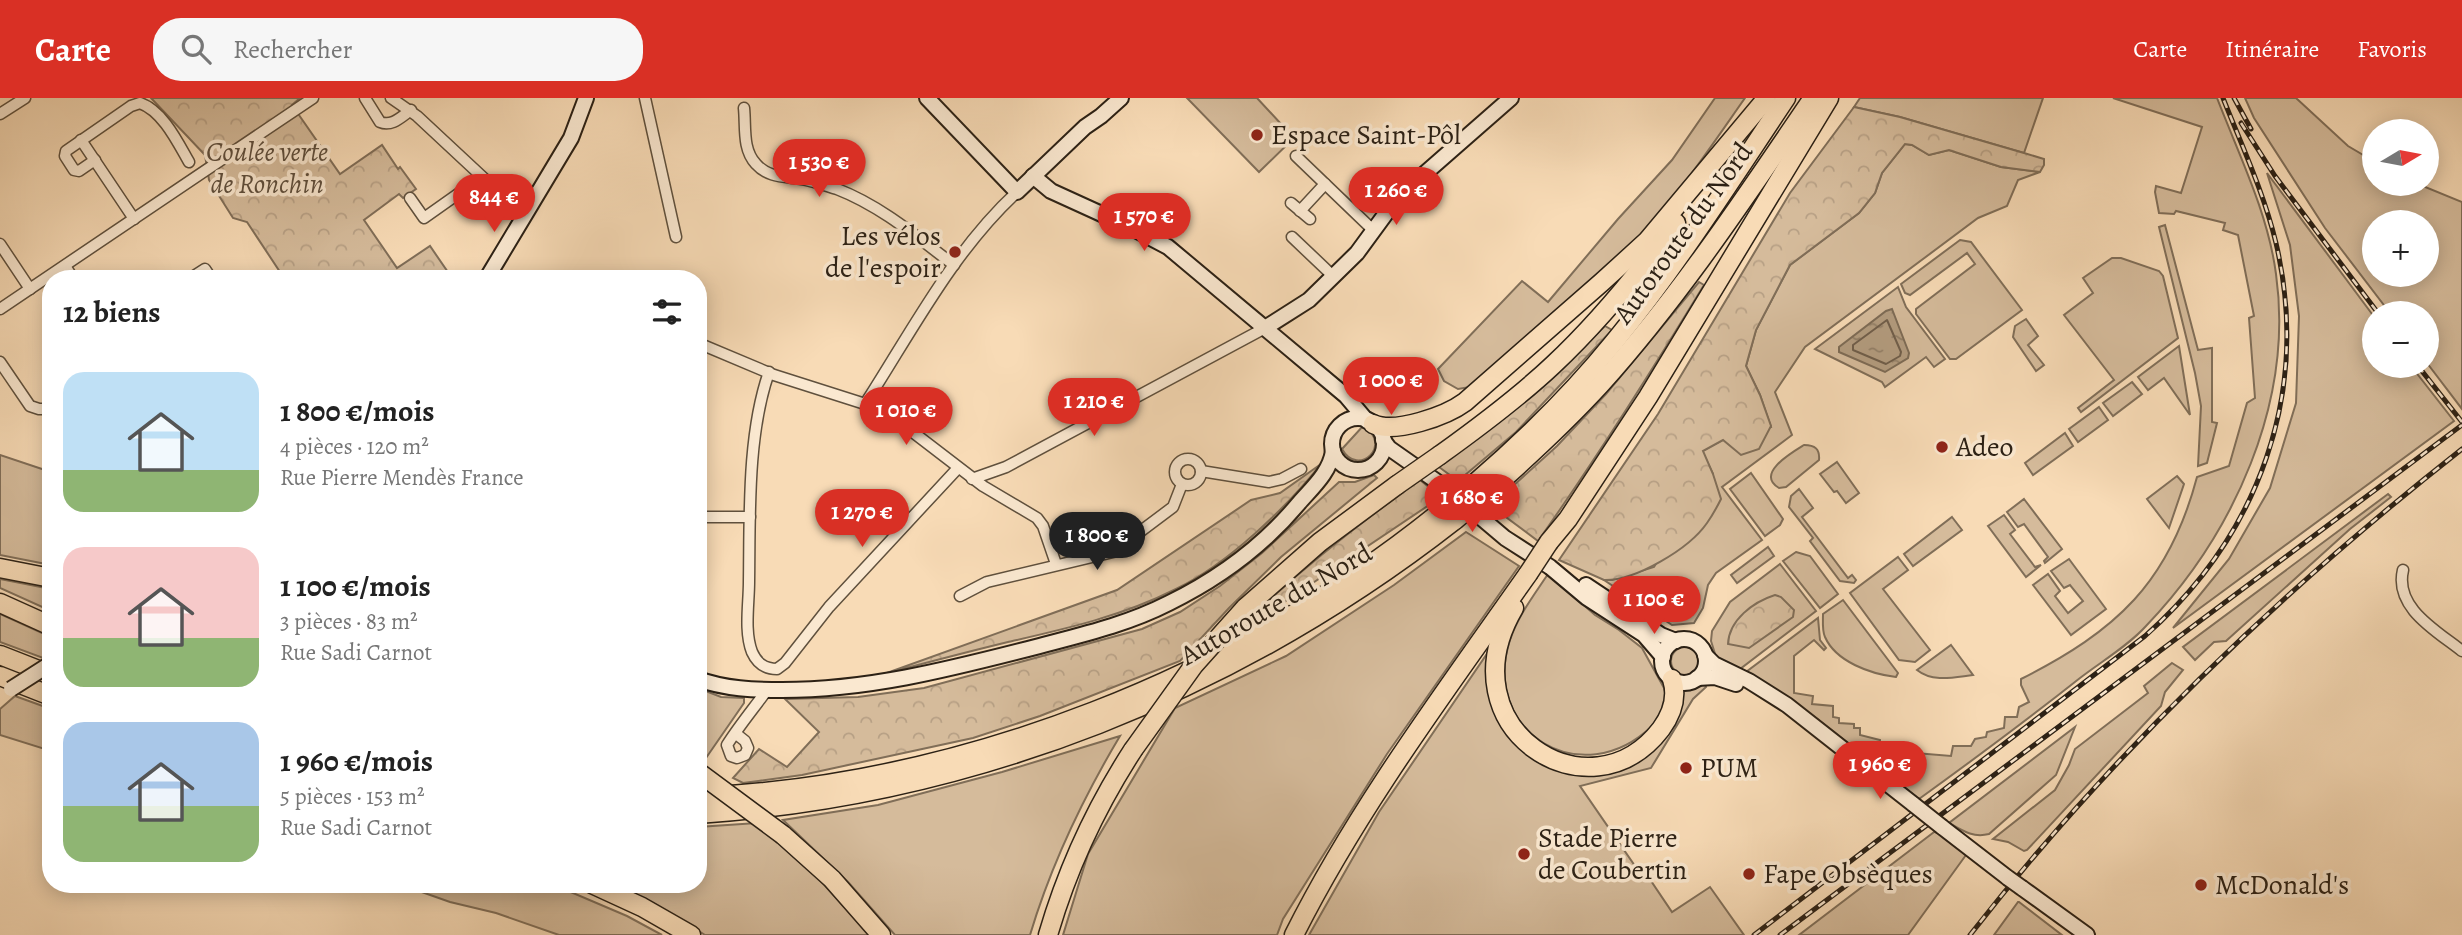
<!DOCTYPE html>
<html lang="fr">
<meta charset="utf-8">
<style>
:root{--surface:#fff;--page:#f6f6f6;--text:#222;--muted:#767676;--accent:#d93025}
body{margin:0;font-family:Alegreya,serif;background:var(--page);color:var(--text);height:100vh;display:flex;flex-direction:column;font-size:26px;white-space:nowrap}
*{box-sizing:border-box;margin:0}
p{font-size:23px;color:var(--muted)}
.icon{flex:none;width:38px;height:38px;fill:none;stroke:currentColor;stroke-width:2;stroke-linecap:round;stroke-linejoin:round}
.map{position:relative;flex:1;overflow:hidden}
.panel{position:absolute;left:42px;top:172px;width:665px;height:623px;display:flex;flex-direction:column;background:var(--surface);border-radius:28px;box-shadow:0 4px 18px #0003}
.panel>*{flex:none}
.needle{width:46px;rotate:80deg}
.controls{position:absolute;left:2362px;top:21px;display:grid;gap:14px}
.controls a{display:grid;place-items:center;width:77px;height:77px;border-radius:50%;background:var(--surface);box-shadow:0 4px 18px #0003;font-size:35px}
.price{position:absolute;translate:-50% -60px;padding:0 16px;border-radius:24px;background:var(--accent);color:#fff;font-size:23px;line-height:46px;filter:drop-shadow(0 2px 4px #0008)}
.price::after{content:'';position:absolute;left:50%;top:42px;width:21px;height:16px;margin-left:-10px;background:inherit;clip-path:polygon(0 0,100% 0,50% 100%)}
.price.active{background:#222;color:#fff}
ul{padding:0;list-style:none}
li{display:flex;align-items:center;gap:21px;height:175px;padding:0 21px}
li span{display:grid;place-items:center;flex:none;width:196px;height:140px;border-radius:21px;color:#555}
li>.icon{margin-inline-start:auto}
span .icon{width:84px;height:84px;fill:#fffc;stroke-width:1}
li b{font-size:30px}
h2{display:flex;justify-content:space-between;align-items:center;height:84px;padding:0 21px;font-size:30px}
header{display:flex;align-items:center;gap:42px;box-sizing:border-box;height:98px;padding:0 35px;background:var(--accent);color:#fff}
header strong{font-size:33px}
nav{display:flex;gap:38px;margin-inline-start:auto;font-size:24px}
.search{width:490px;height:63px;background:var(--page);display:flex;align-items:center;gap:18px;box-sizing:border-box;padding:0 24px;border-radius:28px;color:var(--muted);font-size:26px}
.map>svg:first-child{display:block}
.green{fill:#d5bb9b;stroke:#806e58;stroke-width:2;fill-rule:evenodd}
.forest{fill:url(#forest-crowns);stroke:#806e58;stroke-width:2}
.water{fill:url(#water-ripples);stroke:#7d6b55;stroke-width:2}
.lines{fill:none;stroke-linecap:round;stroke-linejoin:round}
.shore{stroke:#705e4a;stroke-width:2}
.street-casing{stroke:#5f503d;stroke-width:13}
.secondary-casing{stroke:#2c2115;stroke-width:18}
.highway-casing{stroke:#2c2115;stroke-width:21}
.street{stroke:#fae8d0;stroke-width:10}
.secondary{stroke:#fae8d0;stroke-width:14}
.highway{stroke:#f8dbb6;stroke-width:18}
.rail-casing{stroke:#2c2115;stroke-width:5}
.rail{stroke:#fae8d0;stroke-width:2.5;stroke-dasharray:8;stroke-linecap:butt}
.secondary-bridge-casing{stroke:#2c2115;stroke-width:18;stroke-linecap:butt}
.highway-bridge-casing{stroke:#2c2115;stroke-width:21;stroke-linecap:butt}
.secondary-bridge{stroke:#fae8d0;stroke-width:14}
.highway-bridge{stroke:#f8dbb6;stroke-width:18}
.poi-dot{fill:#8f2418;stroke:#fae8d0;stroke-width:2.5}
.labels{text-anchor:middle;dominant-baseline:central;stroke-width:7;stroke-linejoin:round;paint-order:stroke}
.poi-label{font-size:28px;fill:#2c2115;stroke:#fae8d0;text-anchor:start}
.park-label{font-size:28px;font-style:italic;fill:#5f4f3d;stroke:#fae8d0}
.street-label{font-size:28px;fill:#2c2115;stroke:#fae8d0}
</style>
<header>
<strong>Carte</strong>
<div class="search"><svg class="icon" aria-label="search" viewBox="0 0 24 24"><circle cx="10" cy="10" r="6"/><path d="M15 15l6 6"/></svg>Rechercher</div>
<nav><a>Carte</a><a>Itinéraire</a><a>Favoris</a></nav>
</header>
<div class="map">
<svg width="2462" height="837" viewBox="0 0 2462 837">
<defs>
<pattern id="forest-crowns" width="20" height="18" patternUnits="userSpaceOnUse" patternTransform="scale(1.75)"><rect width="20" height="18" fill="#d5bb9b"/><path d="M2 6a3 3 0 1 1 6 0M12 15a3 3 0 1 1 6 0" fill="none" stroke="#b7a085"/></pattern>
<pattern id="water-ripples" width="26" height="14" patternUnits="userSpaceOnUse" patternTransform="scale(1.75)"><rect width="26" height="14" fill="#b39c7f"/><path d="M2 4q2-2 4 0t4 0M15 11q2-2 4 0t4 0" fill="none" stroke="#927f67"/></pattern>
</defs>
<rect width="100%" height="100%" fill="#f8dbb6"/>
<filter id="stains"><feTurbulence type="fractalNoise" baseFrequency=".00286" numOctaves="4"/><feColorMatrix values="0 0 0 0 .2 0 0 0 0 .09 0 0 0 0 .02 0 0 0 .5 -.17"/></filter>
<radialGradient id="worn" r=".72"><stop offset=".6" stop-color="#630" stop-opacity="0"/><stop offset="1" stop-color="#630" stop-opacity=".3"/></radialGradient>
<!-- green -->
<g class="green">
<path d="M1187 0H1257L1294 40 1259 74Z"/>
<path d="M1715 0H1745C1705 57 1667 115 1616 163 1569 207 1519 247 1470 289L1458 291 1444 283 1438 271 1522 183 1548 204 1618 121 1672 62Z"/>
<path d="M1860 0H2043L2024 55 1900 19 1854 9Z"/>
<path d="M2113 0H2217C2239 57 2268 115 2276 176 2294 304 2234 436 2146 528 2128 548 2102 563 2080 580 2027 622 1973 662 1919 701L1816 620 1746 574 1818 520 1820 542 1826 550 1824 552 1814 542 1794 558V595L1813 598 1812 606 1833 608V619L1839 620V625L1854 626V630H1860V637L1880 642 1879 652 1951 658 1953 648H1971L1975 641 1986 639 1987 634 2004 630 2005 619H2017L2019 609 2029 604 2021 587V581C2116 533 2169 485 2197 379L2229 368 2247 305 2255 300 2249 220 2254 218 2238 137 2223 132 2225 125 2176 113 2174 116 2159 115 2155 94 2156 88 2181 95 2202 29Z"/>
<path d="M2245 0H2296L2348 48 2375 64V86H2418L2462 104V311L2427 265V215H2390L2325 130 2254 20ZM2427 124V177H2375V124Z"/>
<path d="M1905 46 1912 47 1929 57 1949 52 2001 69 2040 74 2018 82 2007 108 1978 120 1805 249 1775 294 1792 337 1722 389 1762 442 1716 475 1708 487 1703 510 1694 525 1672 527 1604 482H1612L1654 469 1713 376 1702 353 1724 341 1771 329 1760 297 1746 268 1756 232 1790 167 1859 115 1875 95 1882 75Z"/>
<path d="M2267 75 2375 220V268H2411L2454 323 2173 530 2229 461 2270 390 2296 305 2299 218 2290 147Z"/>
<path d="M2165 127 2198 252 2212 250V324L2217 325 2207 365 2198 368 2201 308 2195 275 2159 129Z"/>
<path d="M1960 142 1971 144 2022 212 1956 261H1950L1916 216V211L1975 166 1967 155 1910 197 1905 195 1901 186Z"/>
<path d="M2112 160H2121L2159 173 2163 178 2178 240 2081 314 2078 310 2114 282 2064 217 2093 195 2083 180Z"/>
<path d="M1898 189 1906 209 1945 261 1934 269 1926 259 1885 289 1882 284 1815 251Z"/>
<path d="M2026 221 2038 238 2028 247 2044 267 2036 273 2013 239 2015 228Z"/>
<path d="M2179 248 2190 317 2164 280 2148 292 2138 279Z"/>
<path d="M2132 284 2142 296 2113 318 2103 305Z"/>
<path d="M2099 309 2108 322 2078 344 2069 331Z"/>
<path d="M1363 328C1394 347 1358 380 1342 351Z"/>
<path d="M2065 335 2073 348 2033 377 2025 365Z"/>
<path d="M1804 347C1815 347 1820 351 1819 362L1786 389 1779 390C1755 376 1791 355 1804 347Z"/>
<path d="M0 357 51 374V467L0 457Z"/>
<path d="M1837 364 1859 395 1846 405 1837 393 1834 394 1820 376Z"/>
<path d="M1751 375 1783 421 1780 427 1765 438 1730 391Z"/>
<path d="M2177 378 2184 386 2169 430 2147 401Z"/>
<path d="M1799 391 1813 410 1802 419 1848 480 1852 477 1856 482 1854 485 1840 483 1810 443 1813 440 1789 409 1791 398Z"/>
<path d="M2388 396 2391 399 2350 431 2226 543 2214 544 2195 562 2183 549Z"/>
<path d="M2024 401 2062 451 2045 465 2044 463 2048 459 2024 426 2018 429 2007 414Z"/>
<path d="M2004 417 2015 432 2010 436 2035 469 2041 467 2026 479 1988 428Z"/>
<path d="M1952 419 1962 432 1913 468 1904 456Z"/>
<path d="M1466 434 1519 468 1387 656 1283 821 1277 837H1063L1088 756 1175 610 1286 558 1394 487Z"/>
<path d="M1768 449 1774 458 1737 485 1731 477Z"/>
<path d="M1796 454 1810 458 1838 496 1820 510 1783 463Z"/>
<path d="M1898 459 1908 472 1883 491 1930 552 1915 564 1899 562 1850 495Z"/>
<path d="M2069 461 2106 511 2071 537 2033 487 2048 476 2060 493 2055 498 2068 515 2083 503 2070 487 2064 490 2051 473Z"/>
<path d="M1780 466 1816 513 1740 571 1723 564 1716 559 1711 543 1712 533 1730 504Z"/>
<path d="M1548 476 1595 517 1619 532 1642 550 1664 590C1669 603 1662 618 1652 628 1582 696 1480 634 1510 542 1518 518 1534 497 1548 476Z"/>
<path d="M0 481 51 491V513L0 490Z"/>
<path d="M1843 502 1898 575 1896 579C1871 576 1836 564 1825 539 1822 533 1823 523 1823 516Z"/>
<path d="M0 516 51 539V555L43 560 0 544Z"/>
<path d="M1493 547 1491 598 1546 664H1628L1680 595 1704 584 1706 589 1693 601 1651 670 1580 688 1644 781 1647 777 1672 814 1710 789 1744 837H1309L1379 714Z"/>
<path d="M1951 547 1973 577C1955 579 1933 585 1917 572Z"/>
<circle cx="1685" cy="563" r="14"/>
<path d="M2172 565 2183 572 2165 594 2161 608 2027 752 2024 753 2008 744 1993 741 2055 692 2069 667 2075 651 2148 595 2144 588Z"/>
<path d="M698 590 721 599 744 600V605L706 660 698 655Z"/>
<path d="M15 598 51 611V653L0 637V611Z"/>
<path d="M2075 629 2056 677 1989 736C1973 740 1963 733 1949 725Z"/>
<path d="M1120 638C1083 700 1051 767 1030 837H895L848 784 783 722 878 707 1002 674Z"/>
<path d="M757 725 807 768 870 837H705L680 821 613 786H698V729Z"/>
<path d="M1938 731 1966 757 1908 837H1799Z"/>
<path d="M399 786H552L627 818 662 837H559L496 815 450 804Z"/>
<path d="M2018 804H2019L2062 837H1994Z"/>
</g>
<!-- forest -->
<g class="forest">
<path d="M151 0H300L292 7 340 76 382 47 398 71 400 69 416 91 403 100 399 96 364 122 397 170 430 148 452 180H284L247 124 233 120 209 82 205 57Z"/>
<path d="M1854 9 1900 19 2024 55 2044 61V67L2040 74 2001 69 1949 52 1929 57 1912 47 1905 46 1882 75 1875 95 1859 115 1790 167 1756 232 1746 268 1760 297 1771 328 1759 351 1741 357 1723 342 1703 353 1713 376 1721 401C1717 409 1712 418 1707 425 1689 451 1635 483 1604 482L1559 462 1658 316 1790 95Z"/>
<path d="M1699 184 1704 187C1651 274 1597 360 1538 443L1491 408 1557 348 1606 296Z"/>
<path d="M1605 228 1612 232 1516 334 1458 383 1439 369 1544 286Z"/>
<path d="M1321 366C1285 411 1228 466 1176 491 1123 518 1065 531 1008 544 967 554 925 565 884 576L1117 492 1251 402 1280 395Z"/>
<path d="M1374 377 1377 380 1281 459 1229 510 1180 563 1040 618 973 640 802 677 743 685 733 680 759 651 787 669 819 634 785 601 858 599 924 590 1142 531 1180 514 1220 488 1262 455 1339 384H1355Z"/>
<path d="M1420 382 1441 399 1259 521 1234 535C1292 478 1354 429 1420 382Z"/>
<path d="M1775 497 1781 499 1794 512 1793 519 1749 550 1728 546C1729 522 1753 504 1775 497Z"/>
</g>
<!-- water -->
<path class="water" d="M1892 211 1909 255 1908 260 1885 274 1839 254V249L1886 213Z"/>
<g class="lines">
<!-- shore -->
<path class="shore" d="M1887 222 1901 254 1900 258 1886 266 1853 252V247Z"/>
<!-- street casing -->
<g class="street-casing">
<g id="street">
<path d="M365 0 380 24C392 29 401 19 411 12"/>
<path d="M391 0 417 18 490 86 530 109"/>
<path d="M645 0 676 139"/>
<path d="M744 10C746 29 742 51 756 66 769 81 788 78 806 82 816 84 827 88 837 91 881 108 917 139 954 167"/>
<path d="M0 16 25 0"/>
<path d="M81 42 134 121"/>
<path d="M1296 58 1373 132"/>
<path d="M95 62 79 73 74 72 65 58 66 53 131 8 140 5C163 13 178 45 189 64"/>
<path d="M410 100 424 120 482 79"/>
<path d="M1291 105 1310 121"/>
<path d="M1300 113 1325 86"/>
<path d="M1292 139 1333 178"/>
<path d="M0 146 30 191"/>
<path d="M65 168 73 180"/>
<path d="M191 180 205 171 211 180"/>
<path d="M0 211 313 0"/>
<path d="M698 245 774 277 884 312 983 388 1037 420 1043 428 1056 466"/>
<path d="M0 264 30 308 39 311H51"/>
<path d="M769 274C747 337 750 418 749 484 749 506 744 533 752 554 757 565 764 571 777 571L785 565 829 509 958 370"/>
<path d="M865 306C912 233 953 153 1017 94"/>
<circle cx="1188" cy="374" r="13"/>
<path d="M1201 373 1269 384 1282 381 1301 371"/>
<path d="M972 381 1006 369 1265 230"/>
<path d="M698 423 703 419H750"/>
<path d="M2403 472C2394 510 2437 533 2462 553"/>
<path d="M960 498 987 484 1113 454 1173 409 1182 386"/>
<path d="M735 635 745 643 748 650 745 657 737 660 731 658 727 647C739 628 754 610 767 592"/>
</g>
</g>
<!-- secondary casing -->
<g class="secondary-casing">
<g id="secondary">
<path d="M927 0 1017 94 1085 29 1101 18 1121 0"/>
<path d="M1033 78 1051 93 1130 129 1168 149 1346 298 1367 323"/>
<path d="M487 180 571 40 586 0"/>
<path d="M1265 230 1309 202 1357 155 1398 99 1511 0"/>
<circle cx="1358" cy="346" r="26"/>
<path d="M1383 342 1389 350 1446 390 1505 440 1550 469 1587 500 1644 537 1663 559"/>
<path d="M1586 487 1661 537 1676 543"/>
<circle cx="1684" cy="563" r="22"/>
<path d="M1705 557 1714 566 1749 583 1787 607 1913 706"/>
<path d="M1697 580 1715 579 1736 586"/>
<path d="M698 581C725 591 754 592 782 592 867 592 946 572 1028 551 1076 538 1124 528 1169 505 1218 481 1264 447 1299 405 1313 389 1330 374 1333 353"/>
<path d="M1942 729 2008 780"/>
<path d="M2022 790 2087 837"/>
</g>
</g>
<!-- highway casing -->
<g class="highway-casing">
<g id="highway">
<path d="M1373 326C1395 336 1446 318 1465 304L1602 184 1647 143 1766 1"/>
<path d="M1440 357C1479 329 1518 300 1553 267 1599 224 1638 176 1676 125"/>
<path d="M1474 386C1524 343 1573 295 1615 243 1678 166 1731 82 1786 0"/>
<path d="M1485 397C1525 362 1564 326 1600 287 1680 198 1746 98 1813 0"/>
<path d="M1549 444 1568 421 1648 299 1829 0"/>
<path d="M0 470 51 480"/>
<path d="M0 505 51 528"/>
<path d="M1245 510 1320 444 1397 387"/>
<path d="M1514 510C1443 631 1590 724 1661 631 1672 616 1678 600 1672 581"/>
<path d="M0 557 51 577"/>
<path d="M0 578 51 598"/>
<path d="M698 699C964 687 1238 579 1444 411"/>
<path d="M698 716C974 698 1238 592 1455 422"/>
<path d="M783 737 832 781 881 837"/>
<path d="M592 786 642 809 691 837"/>
<path d="M1048 837C1067 772 1096 709 1133 652"/>
<path d="M1294 837C1357 711 1447 591 1528 476"/>
</g>
</g>
<!-- street -->
<use href="#street" class="street"/>
<!-- secondary -->
<use href="#secondary" class="secondary"/>
<!-- highway -->
<use href="#highway" class="highway"/>
<!-- rail casing -->
<g class="rail-casing">
<g id="rail">
<path d="M2234 0 2251 31"/>
<path d="M2241 25 2275 78 2378 215"/>
<path d="M2418 268 2462 324"/>
<path d="M1754 837 2145 538C2259 437 2311 295 2276 145 2264 95 2242 48 2223 0"/>
<path d="M1780 837 2462 327"/>
<path d="M1970 837C2113 654 2280 494 2462 351"/>
</g>
</g>
<!-- rail -->
<use href="#rail" class="rail"/>
<!-- secondary-bridge casing -->
<g class="secondary-bridge-casing">
<g id="secondary-bridge">
<path d="M11 591 47 568"/>
<path d="M1913 706 1942 729"/>
<path d="M2008 780 2022 790"/>
</g>
</g>
<!-- highway-bridge casing -->
<g class="highway-bridge-casing">
<g id="highway-bridge">
<path d="M1397 387 1440 357"/>
<path d="M1444 411 1474 386"/>
<path d="M1455 422 1485 397"/>
<path d="M1528 476 1549 444"/>
<path d="M1133 652 1194 567 1245 510"/>
<path d="M698 674 783 737"/>
</g>
</g>
<!-- secondary-bridge -->
<use href="#secondary-bridge" class="secondary-bridge"/>
<!-- highway-bridge -->
<use href="#highway-bridge" class="highway-bridge"/>
</g>
<!-- markers -->
<g class="poi-dot">
<circle cx="1257" cy="37" r="7"/>
<circle cx="955" cy="154" r="7"/>
<circle cx="1942" cy="349" r="7"/>
<circle cx="1686" cy="670" r="7"/>
<circle cx="1524" cy="756" r="7"/>
<circle cx="1749" cy="776" r="7"/>
<circle cx="2201" cy="787" r="7"/>
</g>
<g class="labels">
<!-- poi labels -->
<g class="poi-label">
<text x="1271" y="37">Espace Saint-Pôl</text>
<text x="941" y="138" text-anchor="end">Les vélos<tspan x="941" dy="32">de l'espoir</tspan></text>
<text x="1956" y="349">Adeo</text>
<text x="1700" y="670">PUM</text>
<text x="1538" y="740">Stade Pierre<tspan x="1538" dy="32">de Coubertin</tspan></text>
<text x="1763" y="776">Fape Obsèques</text>
<text x="2215" y="787">McDonald's</text>
</g>
<!-- park labels -->
<g class="park-label">
<text x="267" y="54">Coulée verte<tspan x="267" dy="32">de Ronchin</tspan></text>
</g>
<!-- street labels -->
<g class="street-label">
<text transform="translate(1683 135) rotate(-54)">Autoroute du Nord</text>
<text transform="translate(1276 506) rotate(-30)">Autoroute du Nord</text>
</g>
</g>
<rect width="100%" height="100%" filter="url(#stains)"/>
<rect width="100%" height="100%" fill="url(#worn)"/>
</svg>
<div class="controls">
<a><svg class="needle" viewBox="-14 -14 28 28"><path d="M0-13l5 13h-10z" fill="#e53935"/><path d="M0 13l5-13h-10z" fill="#767676"/></svg></a>
<a>+</a>
<a>−</a>
</div>
<b class="price" style="left:819px;top:101px">1 530 €</b>
<b class="price" style="left:1396px;top:129px">1 260 €</b>
<b class="price" style="left:494px;top:136px">844 €</b>
<b class="price" style="left:1144px;top:155px">1 570 €</b>
<b class="price" style="left:1391px;top:319px">1 000 €</b>
<b class="price" style="left:1094px;top:340px">1 210 €</b>
<b class="price" style="left:906px;top:349px">1 010 €</b>
<b class="price" style="left:1472px;top:436px">1 680 €</b>
<b class="price" style="left:862px;top:451px">1 270 €</b>
<b class="price active" style="left:1097px;top:474px">1 800 €</b>
<b class="price" style="left:1654px;top:538px">1 100 €</b>
<b class="price" style="left:1880px;top:703px">1 960 €</b>
<section class="panel">
<h2>12 biens<svg class="icon" aria-label="filters" viewBox="0 0 24 24"><path d="M4 7h16M4 17h16"/><circle cx="9" cy="7" r="2"/><circle cx="15" cy="17" r="2"/></svg></h2>
<ul>
<li><span style="background:linear-gradient(#bfe0f5 70%,#8fb573 0)"><svg class="icon" aria-label="home" viewBox="0 0 24 24"><path d="M3 11l9-7 9 7M6 9v11h12V9"/></svg></span><div><b>1 800 €/mois</b><p>4 pièces · 120 m²</p><p>Rue Pierre Mendès France</p></div></li>
<li><span style="background:linear-gradient(#f6c9c9 65%,#8fb573 0)"><svg class="icon" aria-label="home" viewBox="0 0 24 24"><path d="M3 11l9-7 9 7M6 9v11h12V9"/></svg></span><div><b>1 100 €/mois</b><p>3 pièces · 83 m²</p><p>Rue Sadi Carnot</p></div></li>
<li><span style="background:linear-gradient(#a9c7e8 60%,#8fb573 0)"><svg class="icon" aria-label="home" viewBox="0 0 24 24"><path d="M3 11l9-7 9 7M6 9v11h12V9"/></svg></span><div><b>1 960 €/mois</b><p>5 pièces · 153 m²</p><p>Rue Sadi Carnot</p></div></li>
</ul>
</section>
</div>
